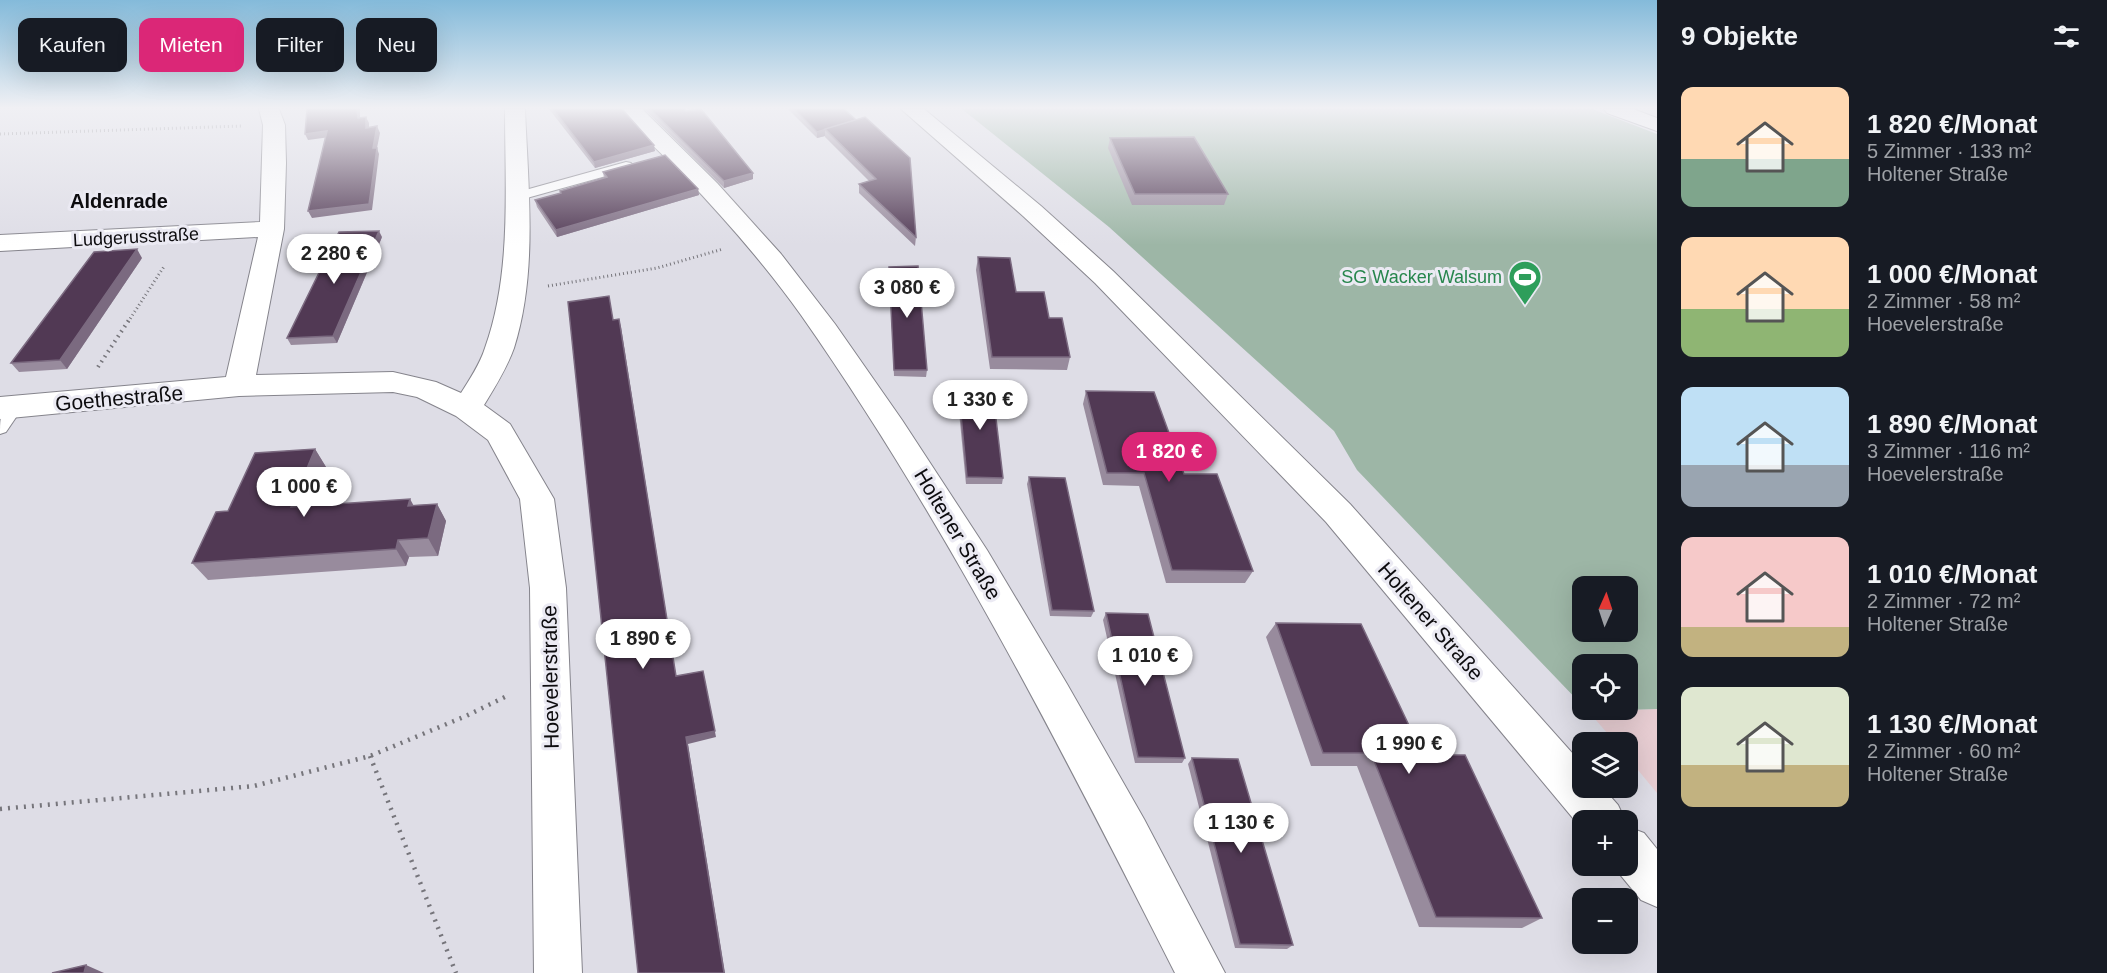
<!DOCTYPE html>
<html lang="de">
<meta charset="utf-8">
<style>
:root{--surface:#171b24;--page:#242831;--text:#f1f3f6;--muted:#9ea1a6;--accent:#db2777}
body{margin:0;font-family:Arial,sans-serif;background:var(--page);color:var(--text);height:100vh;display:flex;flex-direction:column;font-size:22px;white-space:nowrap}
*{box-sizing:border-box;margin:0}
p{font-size:20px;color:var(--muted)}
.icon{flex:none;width:33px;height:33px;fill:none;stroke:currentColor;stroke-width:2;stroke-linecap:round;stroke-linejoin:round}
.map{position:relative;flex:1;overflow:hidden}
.drawer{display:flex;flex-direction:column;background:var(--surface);width:450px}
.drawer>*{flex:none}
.guide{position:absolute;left:18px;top:18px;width:570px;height:54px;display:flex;gap:12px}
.needle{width:39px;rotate:3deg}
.controls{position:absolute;left:1572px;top:576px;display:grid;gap:12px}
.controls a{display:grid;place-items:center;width:66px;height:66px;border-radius:12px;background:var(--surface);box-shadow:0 6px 24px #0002;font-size:30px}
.price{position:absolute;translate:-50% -51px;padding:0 14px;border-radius:21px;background:#fff;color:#222;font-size:20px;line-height:39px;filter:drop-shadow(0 2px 3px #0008)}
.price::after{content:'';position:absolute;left:50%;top:36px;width:18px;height:14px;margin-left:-9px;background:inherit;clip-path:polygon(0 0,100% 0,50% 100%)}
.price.current{background:var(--accent);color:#fff}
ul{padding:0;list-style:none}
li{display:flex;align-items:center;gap:18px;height:150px;padding:0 24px}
li span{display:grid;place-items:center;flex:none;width:168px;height:120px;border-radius:12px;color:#555}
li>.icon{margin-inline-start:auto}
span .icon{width:72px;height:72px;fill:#fffc;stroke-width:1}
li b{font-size:26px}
h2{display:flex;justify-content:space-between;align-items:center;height:72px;padding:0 24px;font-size:26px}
.pill{padding:0 21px;border-radius:12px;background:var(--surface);box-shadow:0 6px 24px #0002;font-size:21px;line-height:54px}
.pill.current{background:var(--accent);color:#fff}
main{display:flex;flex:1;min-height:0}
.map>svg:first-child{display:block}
.commercial{fill:#e7cdd2}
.green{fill:#9db6a6;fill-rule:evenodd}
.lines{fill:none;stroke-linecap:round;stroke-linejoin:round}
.lane-casing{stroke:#85848c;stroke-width:2}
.street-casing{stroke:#85848c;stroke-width:2}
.secondary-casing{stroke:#85848c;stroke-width:2}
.path-far2{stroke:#76757b;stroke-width:3;stroke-dasharray:1 3;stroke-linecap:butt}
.path-far1{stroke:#76757b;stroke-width:4;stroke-dasharray:1.5 4.5;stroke-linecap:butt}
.path{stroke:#76757b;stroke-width:4.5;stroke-dasharray:2 6;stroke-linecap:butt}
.lane{fill:#fff;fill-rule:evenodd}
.street{fill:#fff;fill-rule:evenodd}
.secondary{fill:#fff;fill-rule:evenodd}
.wall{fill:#988b9d}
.shaded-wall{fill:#7b6a80}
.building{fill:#513954;stroke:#7b6a80;stroke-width:1.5}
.labels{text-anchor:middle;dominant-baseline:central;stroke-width:6;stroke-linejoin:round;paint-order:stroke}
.far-street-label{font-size:18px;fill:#0d0c0f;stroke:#ebeaf3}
.far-leisure-label{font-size:18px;fill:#27864d;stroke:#ebeaf3;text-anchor:end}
.far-quarter-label{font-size:20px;font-weight:bold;fill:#0d0c0f;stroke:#ebeaf3}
.street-label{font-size:21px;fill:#0d0c0f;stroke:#ebeaf3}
</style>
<main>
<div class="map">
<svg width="1657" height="973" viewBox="0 0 1657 973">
<rect width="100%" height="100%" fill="#dedde6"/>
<!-- commercial -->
<path class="commercial" d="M1657 709V793L1628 758V742H1615L1588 711Z"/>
<!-- green -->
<path class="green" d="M962 109H1592L1657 134V709L1588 711 1587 710H1628V664H1582V705L1357 470 1334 431 1109 227ZM1582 586H1628V632H1582Z"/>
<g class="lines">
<!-- lane casing -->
<g class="lane-casing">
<g id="lane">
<path d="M626 162 631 163 633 166 631 169 516 201 509 197 511 194Z"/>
<path d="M14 401 20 403 23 407 6 432 0 434C0 420 0 405 14 401Z"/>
</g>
</g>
<!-- street casing -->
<g class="street-casing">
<g id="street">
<path d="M259 109H279L285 125 286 163 284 229 256 375 393 372 436 382 461 393C470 379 480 364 485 348 512 273 505 187 505 109H525C528 187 538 272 514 348 507 368 495 387 484 405L510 424 554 499 566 588 582 973H534L530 588 520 499 488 440 456 416 417 397 393 392 239 396 0 419V397L226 377 258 237 0 251V235L260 222 263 125Z"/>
<path d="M620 109H642L717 183 781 254 835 324 902 420 987 550 1067 684 1144 819 1225 973H1175C1061 748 946 522 801 315 766 266 726 220 684 176 665 156 635 131 620 109Z"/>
<path d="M1604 109H1633L1657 118V131L1607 113Z"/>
</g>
</g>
<!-- secondary casing -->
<g class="secondary-casing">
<g id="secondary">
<path d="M901 109H924L1041 206 1113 271 1350 504 1582 764V788H1603L1618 805 1625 820H1582V829L1326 522 1095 283 1023 216Z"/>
<path d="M1628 827 1644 833 1657 849V907L1641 900 1613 866H1628Z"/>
</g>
</g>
<!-- path-far2 -->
<g class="path-far2">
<path d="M0 134 242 126"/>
<path d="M548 286 657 268 723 249"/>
<path d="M128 322 165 265"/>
</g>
<!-- path-far1 -->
<path class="path-far1" d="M98 367 129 320"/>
<!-- path -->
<g class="path">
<path d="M370 756 456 973"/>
<path d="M0 809 254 786 370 756 466 716 509 695"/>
</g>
<!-- lane -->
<use href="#lane" class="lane"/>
<!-- street -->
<use href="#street" class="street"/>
<!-- secondary -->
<use href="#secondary" class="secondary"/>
</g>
<!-- wall -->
<g class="wall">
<path d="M549 109H622L655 151 595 168Z"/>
<path d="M644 109H684L753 179 724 188Z"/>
<path d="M788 109H844L916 237 915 246 859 193V184L869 181 825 137V136L817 138Z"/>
<path d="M1110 138 1228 194 1224 205H1132L1108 148Z"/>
<path d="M603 172 698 189 699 195 557 237 537 207 535 200 560 193V191L604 178Z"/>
<path d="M382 237 337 343 291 345 287 338Z"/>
<path d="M978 257 1016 292 1049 318 1070 357 1067 370 990 369 976 270Z"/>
<path d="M142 258 67 369 19 372 11 363Z"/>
<path d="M889 267 927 370 926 377 894 376Z"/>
<path d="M958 384 1003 478 1002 484H966L957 391Z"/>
<path d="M1086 391 1184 474 1253 571 1245 583H1166L1139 486 1103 485 1083 404Z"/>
<path d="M315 449 326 467 311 506 414 505 437 504 446 521 438 556 409 557 406 566 208 580 192 563Z"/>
<path d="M1029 477 1094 611 1091 617 1050 616 1027 484Z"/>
<path d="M1106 613 1185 758 1182 763H1135L1103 620Z"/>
<path d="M1276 623 1423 755 1542 918 1522 928 1419 927 1357 766H1311L1266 637Z"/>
<path d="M1192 758 1293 945 1287 949 1235 948 1188 764Z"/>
</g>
<!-- shaded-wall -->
<g class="shaded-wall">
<path d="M357 109H360V124L358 118Z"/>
<path d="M366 117 369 123V134L366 128Z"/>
<path d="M377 126 380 133 377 148 379 154 372 210 312 218 308 211 373 148Z"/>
<path d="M825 129V136L817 138V132Z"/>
<path d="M327 131 330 137 308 140 305 134Z"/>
<path d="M654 145 655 151 595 168 594 162Z"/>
<path d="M753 173V179L724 188V181Z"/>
<path d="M698 189 699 195 557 237 556 230Z"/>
<path d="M379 231 382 237 337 343 333 336Z"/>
<path d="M137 249 142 258 67 369 60 360Z"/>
<path d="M619 319 621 327 677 682 676 676Z"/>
<path d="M315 449 326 467 304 525 291 507Z"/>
<path d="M410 499 420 517 408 506Z"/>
<path d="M437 504 446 521 438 556 428 538Z"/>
<path d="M398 540 409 557 406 566 396 549Z"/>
<path d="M703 671 716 737 688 744 725 973H724L686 737Z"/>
<path d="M86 965 104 973H84Z"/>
</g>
<!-- building -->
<g class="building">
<path d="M307 109H357L358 118 366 117V128L377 126 373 148H377L369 204 308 211 327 131 305 134Z"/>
<path d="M553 109H622L654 145 594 162Z"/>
<path d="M650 109H684L686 111 701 109 753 173 724 181Z"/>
<path d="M794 109H844L856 120 817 132Z"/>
<path d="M865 117 910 158 916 237 859 184 876 179 825 129Z"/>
<path d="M1194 137 1228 194H1135L1110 138Z"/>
<path d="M665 155 698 189 556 230 535 200 561 193 560 191 607 177 603 172Z"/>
<path d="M379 231 333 336 287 338 339 232Z"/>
<path d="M137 249 60 360 11 363 94 252Z"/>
<path d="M978 257 1010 258 1016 292H1044L1049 318H1062L1070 357H992Z"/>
<path d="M918 266 927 370H894L889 267Z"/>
<path d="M609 296 613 320 619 319 676 676 703 671 715 731 686 737 724 973H638L568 302Z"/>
<path d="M958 384 992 385 1003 478 967 477Z"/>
<path d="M1086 391 1154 392 1184 474H1217L1253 571 1172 570 1144 473H1107Z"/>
<path d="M315 449 291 507 410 499 408 506 437 504 428 538 398 540 396 549 192 563 216 512 228 511 255 453Z"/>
<path d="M1029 477 1065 478 1094 611 1052 610Z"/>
<path d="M1106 613 1148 614 1185 758 1138 757Z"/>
<path d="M1276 623 1361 624 1423 755H1465L1542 918 1436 917 1371 753H1323Z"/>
<path d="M1192 758 1238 759 1293 945 1240 944Z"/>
<path d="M86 965 84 973H52Z"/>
</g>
<!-- sky -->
<linearGradient id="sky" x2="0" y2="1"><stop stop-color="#84bada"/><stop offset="0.44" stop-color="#f0f0f4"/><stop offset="1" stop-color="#f0f0f4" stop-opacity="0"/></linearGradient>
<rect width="1657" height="245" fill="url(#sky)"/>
<!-- icons -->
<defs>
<g id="stadium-pin" transform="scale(1.725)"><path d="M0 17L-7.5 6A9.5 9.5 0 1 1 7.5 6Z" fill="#2e9e5b" stroke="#ebeaf3"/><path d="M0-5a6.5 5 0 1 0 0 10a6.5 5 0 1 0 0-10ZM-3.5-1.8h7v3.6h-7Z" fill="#fff"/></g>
</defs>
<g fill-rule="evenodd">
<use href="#stadium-pin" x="1525" y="277"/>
</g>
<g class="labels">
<!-- far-street labels -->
<g class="far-street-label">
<text transform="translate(136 237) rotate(-3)">Ludgerusstraße</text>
</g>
<!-- far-leisure labels -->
<g class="far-leisure-label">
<text x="1502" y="277">SG Wacker Walsum</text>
</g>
<!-- far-quarter labels -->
<g class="far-quarter-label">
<text x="119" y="201">Aldenrade</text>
</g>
<!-- street labels -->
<g class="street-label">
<text transform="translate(119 398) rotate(-5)">Goethestraße</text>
<text transform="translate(958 534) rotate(59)">Holtener Straße</text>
<text transform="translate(1431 621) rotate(49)">Holtener Straße</text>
<text transform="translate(550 677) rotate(-91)">Hoevelerstraße</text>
</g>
</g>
</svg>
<div class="controls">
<a><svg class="needle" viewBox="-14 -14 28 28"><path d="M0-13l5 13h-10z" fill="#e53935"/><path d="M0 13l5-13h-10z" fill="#9ea1a6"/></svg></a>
<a><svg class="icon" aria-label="locate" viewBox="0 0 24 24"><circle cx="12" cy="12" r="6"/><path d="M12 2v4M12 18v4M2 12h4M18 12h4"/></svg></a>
<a><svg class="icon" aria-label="layers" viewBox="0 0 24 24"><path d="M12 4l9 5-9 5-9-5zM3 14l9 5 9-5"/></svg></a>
<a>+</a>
<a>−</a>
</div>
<b class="price" style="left:334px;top:285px">2 280 €</b>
<b class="price" style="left:907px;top:319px">3 080 €</b>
<b class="price" style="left:980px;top:431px">1 330 €</b>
<b class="price current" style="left:1169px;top:483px">1 820 €</b>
<b class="price" style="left:304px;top:518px">1 000 €</b>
<b class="price" style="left:643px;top:670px">1 890 €</b>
<b class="price" style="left:1145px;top:687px">1 010 €</b>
<b class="price" style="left:1409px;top:775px">1 990 €</b>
<b class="price" style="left:1241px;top:854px">1 130 €</b>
<div class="guide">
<a class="pill">Kaufen</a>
<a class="pill current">Mieten</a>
<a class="pill">Filter</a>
<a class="pill">Neu</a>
</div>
</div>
<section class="drawer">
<h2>9 Objekte<svg class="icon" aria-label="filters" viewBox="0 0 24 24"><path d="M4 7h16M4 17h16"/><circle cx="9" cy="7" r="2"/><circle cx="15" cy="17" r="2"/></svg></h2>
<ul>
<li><span style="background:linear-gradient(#ffd9b3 60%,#7fa58c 0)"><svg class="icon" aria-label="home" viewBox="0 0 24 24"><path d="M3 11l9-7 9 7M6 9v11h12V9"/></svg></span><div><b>1 820 €/Monat</b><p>5 Zimmer · 133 m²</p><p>Holtener Straße</p></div></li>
<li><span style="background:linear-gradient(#ffd9b3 60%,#8fb573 0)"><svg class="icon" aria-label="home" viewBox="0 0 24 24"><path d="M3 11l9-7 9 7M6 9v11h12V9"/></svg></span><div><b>1 000 €/Monat</b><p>2 Zimmer · 58 m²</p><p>Hoevelerstraße</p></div></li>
<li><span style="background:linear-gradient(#bfe0f5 65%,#9aa5b1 0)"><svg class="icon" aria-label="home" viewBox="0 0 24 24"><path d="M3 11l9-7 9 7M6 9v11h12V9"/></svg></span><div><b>1 890 €/Monat</b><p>3 Zimmer · 116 m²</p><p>Hoevelerstraße</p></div></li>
<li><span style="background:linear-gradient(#f6c9c9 75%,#c2b280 0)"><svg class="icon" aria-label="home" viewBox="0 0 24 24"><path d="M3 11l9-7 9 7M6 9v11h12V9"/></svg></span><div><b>1 010 €/Monat</b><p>2 Zimmer · 72 m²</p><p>Holtener Straße</p></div></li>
<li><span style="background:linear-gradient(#dfe7d0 65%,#c2b280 0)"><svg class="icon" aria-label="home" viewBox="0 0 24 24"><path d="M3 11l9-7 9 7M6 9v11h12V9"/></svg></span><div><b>1 130 €/Monat</b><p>2 Zimmer · 60 m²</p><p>Holtener Straße</p></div></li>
</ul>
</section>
</main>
